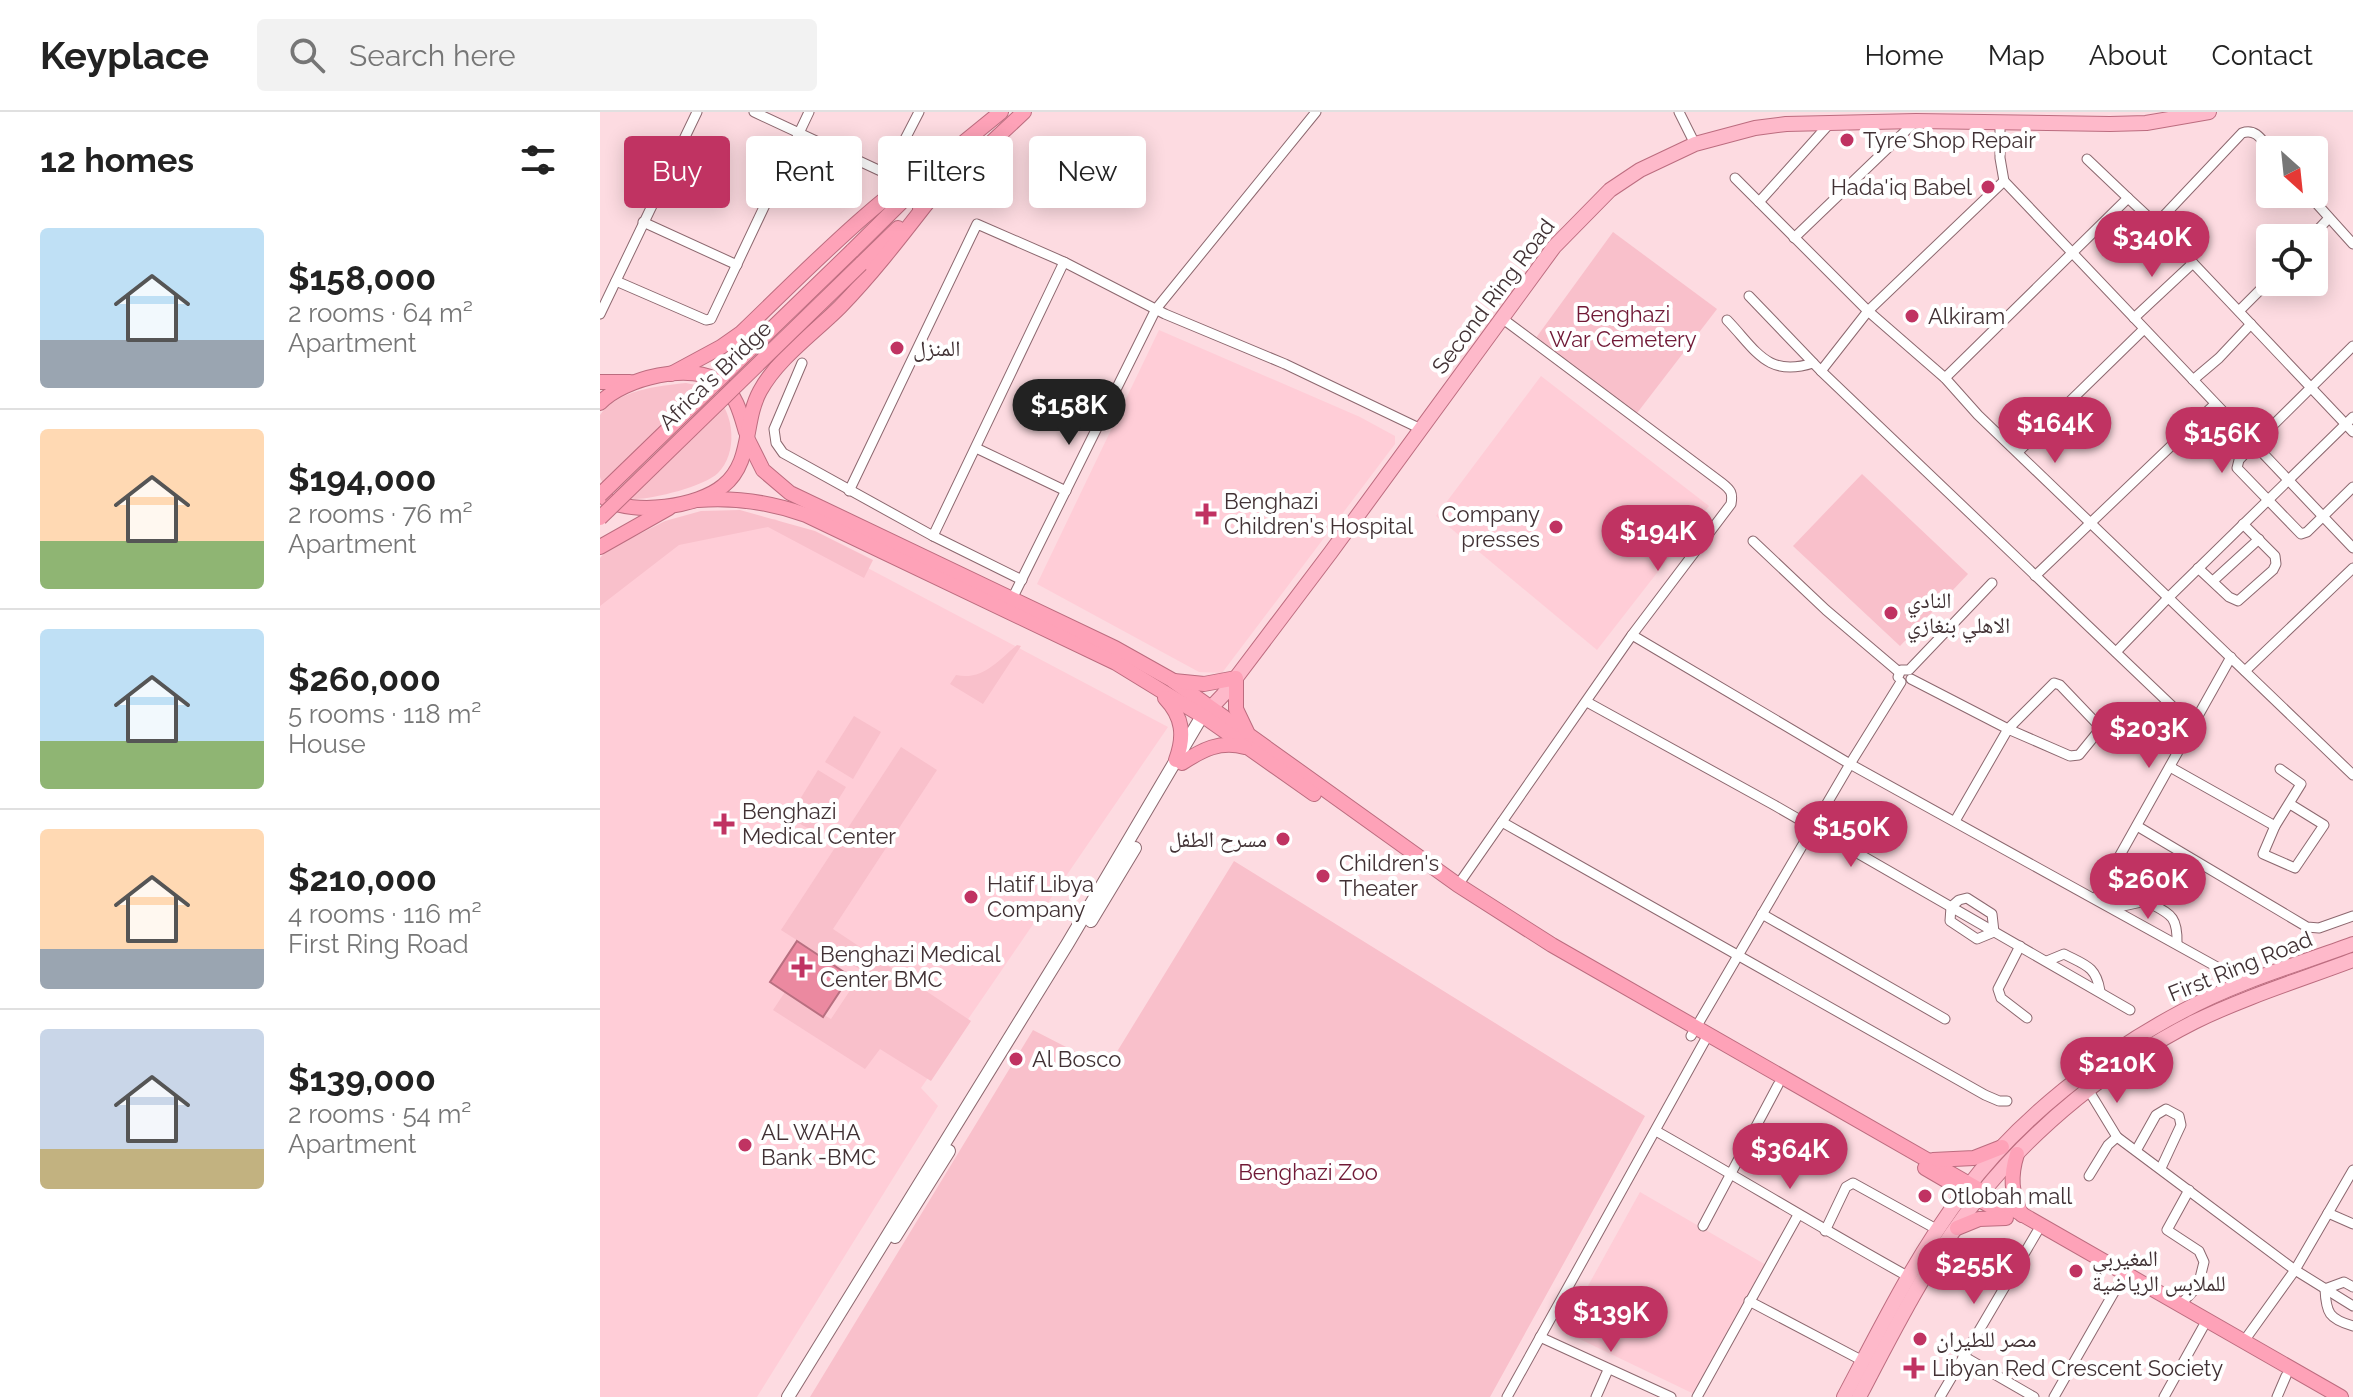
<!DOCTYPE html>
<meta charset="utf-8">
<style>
:root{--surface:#fff;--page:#f2f2f2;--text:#222;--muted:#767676;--line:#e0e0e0;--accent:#c03362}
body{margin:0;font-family:Raleway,"Noto Naskh Arabic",sans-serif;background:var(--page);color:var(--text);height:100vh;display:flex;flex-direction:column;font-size:30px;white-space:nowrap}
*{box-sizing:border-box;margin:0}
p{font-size:26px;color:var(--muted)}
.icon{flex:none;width:44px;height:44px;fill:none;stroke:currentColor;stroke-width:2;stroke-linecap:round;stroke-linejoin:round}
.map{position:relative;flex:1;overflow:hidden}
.panel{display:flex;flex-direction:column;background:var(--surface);width:600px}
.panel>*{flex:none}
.banner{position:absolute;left:24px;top:24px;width:760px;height:72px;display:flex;gap:16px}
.needle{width:52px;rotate:153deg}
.controls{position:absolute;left:1656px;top:24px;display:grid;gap:16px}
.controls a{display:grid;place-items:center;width:72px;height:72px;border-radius:8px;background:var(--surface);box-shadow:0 4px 20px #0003;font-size:40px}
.price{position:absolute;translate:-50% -68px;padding:0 18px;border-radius:28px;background:var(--accent);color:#fff;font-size:26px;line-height:52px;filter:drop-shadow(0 2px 4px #0008)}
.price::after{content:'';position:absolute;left:50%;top:48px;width:24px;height:18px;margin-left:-12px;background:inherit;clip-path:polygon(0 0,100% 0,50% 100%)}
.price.on{background:#222;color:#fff}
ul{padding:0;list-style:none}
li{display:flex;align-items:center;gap:24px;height:200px;padding:0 40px}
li+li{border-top:2px solid var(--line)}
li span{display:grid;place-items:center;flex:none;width:224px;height:160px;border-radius:8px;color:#555}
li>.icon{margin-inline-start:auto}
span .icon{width:96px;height:96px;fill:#fffc;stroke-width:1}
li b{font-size:34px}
h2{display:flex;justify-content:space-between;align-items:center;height:96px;padding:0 40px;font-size:34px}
.pill{padding:0 28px;border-radius:8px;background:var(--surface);box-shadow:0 4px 20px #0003;font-size:28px;line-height:72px}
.pill.on{background:var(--accent);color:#fff}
header{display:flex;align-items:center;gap:48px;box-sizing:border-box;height:112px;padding:0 40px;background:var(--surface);border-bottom:2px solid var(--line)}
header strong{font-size:38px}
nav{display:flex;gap:44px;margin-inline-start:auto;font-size:28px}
.search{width:560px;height:72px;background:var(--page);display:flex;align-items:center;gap:20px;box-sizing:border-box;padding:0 28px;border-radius:8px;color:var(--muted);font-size:30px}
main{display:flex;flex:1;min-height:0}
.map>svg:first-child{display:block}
.built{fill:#ffcdd7}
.green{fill:#f9c0cb}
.water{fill:#eb89a0;stroke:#b86f80;stroke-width:2}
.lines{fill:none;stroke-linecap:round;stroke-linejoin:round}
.minor-casing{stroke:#8c686f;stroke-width:11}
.secondary-casing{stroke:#8c686f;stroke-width:14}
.primary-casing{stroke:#bc6c7f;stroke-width:16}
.trunk-casing{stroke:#bc6c7f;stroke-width:16}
.minor{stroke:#fff;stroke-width:9}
.secondary{stroke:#fff;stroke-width:12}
.primary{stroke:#feb9ca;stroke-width:14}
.trunk{stroke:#fea2b8;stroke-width:14}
.trunk-bridge-casing{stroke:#bc6c7f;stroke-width:16;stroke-linecap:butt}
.trunk-bridge{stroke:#fea2b8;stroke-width:14}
.poi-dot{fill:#c03362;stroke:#fff;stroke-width:3}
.labels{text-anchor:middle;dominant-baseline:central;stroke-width:8;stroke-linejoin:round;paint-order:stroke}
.poi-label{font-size:22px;fill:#413134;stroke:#fff;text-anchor:start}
.street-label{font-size:22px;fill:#413134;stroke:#fff}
.park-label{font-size:22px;fill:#701936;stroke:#fff}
</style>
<header>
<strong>Keyplace</strong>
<div class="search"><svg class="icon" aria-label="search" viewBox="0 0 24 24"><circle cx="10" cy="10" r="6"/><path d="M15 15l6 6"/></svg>Search here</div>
<nav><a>Home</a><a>Map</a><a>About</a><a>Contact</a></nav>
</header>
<main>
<section class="panel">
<h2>12 homes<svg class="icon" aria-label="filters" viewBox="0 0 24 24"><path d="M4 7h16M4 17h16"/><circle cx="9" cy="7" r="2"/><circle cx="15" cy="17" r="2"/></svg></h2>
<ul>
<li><span style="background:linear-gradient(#bfe0f5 70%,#9aa5b1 0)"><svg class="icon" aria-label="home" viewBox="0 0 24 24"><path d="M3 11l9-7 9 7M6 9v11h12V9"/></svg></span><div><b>$158,000</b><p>2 rooms · 64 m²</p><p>Apartment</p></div></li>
<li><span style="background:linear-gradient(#ffd9b3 70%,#8fb573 0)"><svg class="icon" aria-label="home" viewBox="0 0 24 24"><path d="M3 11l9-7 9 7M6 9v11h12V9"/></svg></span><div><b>$194,000</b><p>2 rooms · 76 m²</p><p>Apartment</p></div></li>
<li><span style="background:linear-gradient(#bfe0f5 70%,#8fb573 0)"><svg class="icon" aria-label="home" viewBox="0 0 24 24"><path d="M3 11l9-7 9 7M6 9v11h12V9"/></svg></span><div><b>$260,000</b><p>5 rooms · 118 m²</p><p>House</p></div></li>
<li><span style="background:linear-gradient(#ffd9b3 75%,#9aa5b1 0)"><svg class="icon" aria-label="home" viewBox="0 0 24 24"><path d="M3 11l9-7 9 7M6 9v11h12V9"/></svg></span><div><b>$210,000</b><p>4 rooms · 116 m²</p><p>First Ring Road</p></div></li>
<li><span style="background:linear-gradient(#c9d6e8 75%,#c2b280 0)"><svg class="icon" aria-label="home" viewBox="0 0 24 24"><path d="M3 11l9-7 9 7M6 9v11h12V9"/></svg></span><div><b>$139,000</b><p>2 rooms · 54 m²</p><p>Apartment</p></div></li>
</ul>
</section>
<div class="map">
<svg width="1753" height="1285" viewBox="0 0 1753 1285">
<rect width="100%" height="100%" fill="#fddbe1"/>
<!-- built -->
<g class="built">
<path d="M559 218 760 305 795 324V332L622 561 599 560 437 472Z"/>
<path d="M941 264 1109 394 997 538 836 404Z"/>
<path d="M175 407 568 615 321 976 338 994 157 1285H0V486L82 419Z"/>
<path d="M1040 1080 1166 1153 1094 1282 963 1219Z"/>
</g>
<!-- green -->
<g class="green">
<path d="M1013 120 1117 197 1034 305 933 230Z"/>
<path d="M86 271C96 273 106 275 114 282 135 301 138 341 118 361 105 374 54 387 35 387 23 386 4 378 0 365 0 354 0 316 0 303 17 278 58 274 86 271Z"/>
<path d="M1262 362 1368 462 1300 534 1193 434Z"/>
<path d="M140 398 215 419 273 448 264 466 168 415 79 433 0 494V446L6 439 65 409 101 399Z"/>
<path d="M417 533 421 534 383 592 350 572 356 563C382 569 398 549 417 533Z"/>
<path d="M254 604 281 620 253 667 225 650Z"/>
<path d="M301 635 337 658 233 817 371 909 331 969 280 937 265 957 173 898 185 880 231 907 263 859 222 835 217 841 181 818Z"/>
<path d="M218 658 246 675 217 722 189 705Z"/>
<path d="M634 749 1045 1004 890 1285H210L433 918 507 956Z"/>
</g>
<!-- water -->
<path class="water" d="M197 829 250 864 223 905 170 870Z"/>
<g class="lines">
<!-- minor casing -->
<g class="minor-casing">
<g id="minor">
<path d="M154 0 287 62 319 0"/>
<path d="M1079 0 1095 32"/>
<path d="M1400 11V46L1404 69 1753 436"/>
<path d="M1487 47 1528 86"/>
<path d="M1135 66 1268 199 1345 266 1378 303 1753 663"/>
<path d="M1708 82 1753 132"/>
<path d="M1159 90 1231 10"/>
<path d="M43 110 137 153"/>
<path d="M1556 112 1642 21C1656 16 1662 28 1670 38"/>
<path d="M1194 126 1316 9"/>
<path d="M1710 126 1729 106"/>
<path d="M16 169 106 208 111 207 209 0"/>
<path d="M1149 184 1221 259 1268 199 1404 69"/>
<path d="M1639 199 1670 168"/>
<path d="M0 202 97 0"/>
<path d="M1534 206 1593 151"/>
<path d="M1127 208C1156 238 1167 266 1213 251"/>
<path d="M1753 234 1654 332 1639 348 1637 356 1701 422 1707 420 1753 375"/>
<path d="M202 251 174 317 176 331 183 341 333 424 422 468"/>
<path d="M1221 259 1593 614"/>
<path d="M1345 266 1528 86 1556 112 1753 320"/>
<path d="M1593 268 1619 246 1651 212"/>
<path d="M376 336 466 379"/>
<path d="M1418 340 1544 217"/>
<path d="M249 379 377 112 464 150 565 202 685 252 821 317"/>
<path d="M333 424 464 150"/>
<path d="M1153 429 1226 498 1299 560"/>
<path d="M1598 456 1629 485 1638 489 1673 458 1676 452 1675 444 1643 412"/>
<path d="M1435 464 1615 292"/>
<path d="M1613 469 1659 427"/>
<path d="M412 487 556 197 716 0"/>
<path d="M1032 523 1250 652 1617 855"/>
<path d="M1516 540 1568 486 1753 305"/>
<path d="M1645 559 1753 456"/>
<path d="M1298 565 1301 558H1309L1392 471"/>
<path d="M1311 567 1408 617 1470 644 1479 643 1501 616 1460 573 1454 571 1408 617 1355 709"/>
<path d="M987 590 1174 693 1530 898"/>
<path d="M1570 655 1675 714"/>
<path d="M1680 657 1701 672 1675 714 1663 742 1695 756 1724 713 1690 692"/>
<path d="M902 710 1385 983 1399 989H1407"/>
<path d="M1537 714 1707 815 1719 816 1753 804"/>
<path d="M858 773 1032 523 1131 392C1133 381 1131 378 1122 371L903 207"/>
<path d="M1367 786 1392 802 1394 820 1377 827 1350 809 1351 795 1359 788Z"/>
<path d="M1496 786 1631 545"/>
<path d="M1514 796 1546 789C1569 802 1578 802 1577 832"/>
<path d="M1162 802 1345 907"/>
<path d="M1420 834 1398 877 1401 886 1427 906"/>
<path d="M1447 849 1464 842C1485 853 1496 854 1500 879"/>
<path d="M1091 924 1250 652 1301 570"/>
<path d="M1489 979 1517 1025 1695 1158 1753 1194"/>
<path d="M1056 1019C1141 1067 1224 1118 1309 1165"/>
<path d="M1537 1037 1556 1003 1566 997 1579 1004 1581 1013 1561 1056"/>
<path d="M1489 1064 1508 1033 1517 1025"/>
<path d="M1728 1101 1753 1112"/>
<path d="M1103 1114 1178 973"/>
<path d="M1225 1119 1246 1075 1253 1071 1338 1118"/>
<path d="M1753 1175 1744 1170 1725 1177C1726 1201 1729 1207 1753 1214"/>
<path d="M1149 1189 1263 1249"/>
<path d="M1580 1193 1598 1174 1604 1150 1599 1139 1567 1118 1589 1078"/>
<path d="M940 1225 1071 1285"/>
<path d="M1644 1229 1695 1158 1753 1058"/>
<path d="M1363 1244 1434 1285"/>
<path d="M907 1285 1108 923"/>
<path d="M996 1285 1008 1258"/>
<path d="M1097 1285 1198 1103"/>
<path d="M1340 1285 1437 1120"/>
<path d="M1454 1285 1521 1168"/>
<path d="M1564 1285 1603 1215"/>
<path d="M1677 1285 1686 1264"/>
</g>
</g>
<!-- secondary casing -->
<g class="secondary-casing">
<g id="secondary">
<path d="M491 809 535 736"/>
<path d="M295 1125 349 1039"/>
<path d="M188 1285 468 831 602 604"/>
</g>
</g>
<!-- primary casing -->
<g class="primary-casing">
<g id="primary">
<path d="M604 603 623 583 731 440 954 135 1010 78 1040 58 1095 32 1155 16 1186 12 1316 9 1510 12 1546 11 1609 0"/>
<path d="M1244 1285C1281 1215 1316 1143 1364 1080 1418 1007 1503 941 1583 899 1636 870 1696 853 1753 832"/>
<path d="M1259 1285C1294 1218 1330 1146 1378 1086 1434 1015 1513 951 1594 910 1645 885 1700 868 1753 848"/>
</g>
</g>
<!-- trunk casing -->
<g class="trunk-casing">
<g id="trunk">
<path d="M352 40 401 0"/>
<path d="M320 97 424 0"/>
<path d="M252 139 337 55"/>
<path d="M261 152 298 116"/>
<path d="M71 262 121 235 141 221C210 155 276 85 357 35"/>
<path d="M0 270H30"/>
<path d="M0 291C24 266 92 249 121 271 136 282 141 303 146 320"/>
<path d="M147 326 163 358 190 381 515 536 572 568 858 773 952 833 1741 1285"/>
<path d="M6 387C33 404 98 395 123 374 153 350 143 310 160 279 178 246 214 221 240 195 272 162 299 127 327 91"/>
<path d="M98 388C136 385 170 390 206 403L516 551 609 608 714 682"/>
<path d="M0 435 69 396"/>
<path d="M574 569 604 572 636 566V597L647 620"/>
<path d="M565 586C583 605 585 624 576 648"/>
<path d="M582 651C602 638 620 628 645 635"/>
<path d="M1417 1042C1410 1064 1411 1082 1422 1103"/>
<path d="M1333 1048 1374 1046 1402 1035"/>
<path d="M1325 1056 1404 1102"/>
<path d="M1357 1116 1379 1107 1406 1106"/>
</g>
</g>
<!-- minor -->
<use href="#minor" class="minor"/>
<!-- secondary -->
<use href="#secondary" class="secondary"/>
<!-- primary -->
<use href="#primary" class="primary"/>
<!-- trunk -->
<use href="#trunk" class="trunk"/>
<!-- trunk-bridge casing -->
<g class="trunk-bridge-casing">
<g id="trunk-bridge">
<path d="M0 383 252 139"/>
<path d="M0 406 261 152"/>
</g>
</g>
<!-- trunk-bridge -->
<use href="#trunk-bridge" class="trunk-bridge"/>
</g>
<!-- markers -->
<g class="poi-dot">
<circle cx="1247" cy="28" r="8"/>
<circle cx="1388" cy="75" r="8"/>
<circle cx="1312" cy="204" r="8"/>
<circle cx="297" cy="236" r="8"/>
<path d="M602 390h8v8h8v8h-8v8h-8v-8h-8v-8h8z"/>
<circle cx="956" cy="415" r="8"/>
<circle cx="1291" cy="501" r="8"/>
<path d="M120 700h8v8h8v8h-8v8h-8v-8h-8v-8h8z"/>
<circle cx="683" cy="727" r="8"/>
<circle cx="723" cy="764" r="8"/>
<circle cx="371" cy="785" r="8"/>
<path d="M198 843h8v8h8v8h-8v8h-8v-8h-8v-8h8z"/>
<circle cx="416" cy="947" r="8"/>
<circle cx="145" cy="1033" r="8"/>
<circle cx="1325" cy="1084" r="8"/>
<circle cx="1476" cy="1159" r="8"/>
<circle cx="1320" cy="1227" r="8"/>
<path d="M1310 1244h8v8h8v8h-8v8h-8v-8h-8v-8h8z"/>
</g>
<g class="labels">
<!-- poi labels -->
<g class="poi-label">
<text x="1263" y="28">Tyre Shop Repair</text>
<text x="1372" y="75" text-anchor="end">Hada'iq Babel</text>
<text x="1328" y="204">Alkiram</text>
<text x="313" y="236">المنزل</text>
<text x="624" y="389">Benghazi<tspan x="624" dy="25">Children's Hospital</tspan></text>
<text x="940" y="402" text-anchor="end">Company<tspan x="940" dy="25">presses</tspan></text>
<text x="1307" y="488">النادي<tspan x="1307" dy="25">الاهلي بنغازي</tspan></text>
<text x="142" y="699">Benghazi<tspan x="142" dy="25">Medical Center</tspan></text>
<text x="667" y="727" text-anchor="end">مسرح الطفل</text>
<text x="739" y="751">Children's<tspan x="739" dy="25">Theater</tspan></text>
<text x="387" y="772">Hatif Libya<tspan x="387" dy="25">Company</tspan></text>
<text x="220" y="842">Benghazi Medical<tspan x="220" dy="25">Center BMC</tspan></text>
<text x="432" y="947">Al Bosco</text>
<text x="161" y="1020">AL WAHA<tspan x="161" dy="25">Bank -BMC</tspan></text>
<text x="1341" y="1084">Otlobah mall</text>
<text x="1492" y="1146">المغيربي<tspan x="1492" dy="25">للملابس الرياضية</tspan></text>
<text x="1336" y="1227">مصر للطيران</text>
<text x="1332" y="1256">Libyan Red Crescent Society</text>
</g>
<!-- street labels -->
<g class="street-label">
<text transform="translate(893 184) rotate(-53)">Second Ring Road</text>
<text transform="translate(115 263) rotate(-44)">Africa's Bridge</text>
<text transform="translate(1640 854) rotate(-22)">First Ring Road</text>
</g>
<!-- park labels -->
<g class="park-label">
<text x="1023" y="202">Benghazi<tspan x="1023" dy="25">War Cemetery</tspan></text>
<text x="708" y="1060">Benghazi Zoo</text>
</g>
</g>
</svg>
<div class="controls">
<a><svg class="needle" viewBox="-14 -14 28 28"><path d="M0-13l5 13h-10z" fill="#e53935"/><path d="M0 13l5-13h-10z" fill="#767676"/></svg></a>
<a><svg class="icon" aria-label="locate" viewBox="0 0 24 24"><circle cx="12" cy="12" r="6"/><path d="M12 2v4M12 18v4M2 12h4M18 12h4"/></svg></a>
</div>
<b class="price" style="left:1552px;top:167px">$340K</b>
<b class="price on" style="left:469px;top:335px">$158K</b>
<b class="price" style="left:1455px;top:353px">$164K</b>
<b class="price" style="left:1622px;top:363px">$156K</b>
<b class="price" style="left:1058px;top:461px">$194K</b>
<b class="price" style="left:1549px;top:658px">$203K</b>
<b class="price" style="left:1251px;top:757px">$150K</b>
<b class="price" style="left:1548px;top:809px">$260K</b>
<b class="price" style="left:1517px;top:993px">$210K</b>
<b class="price" style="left:1190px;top:1079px">$364K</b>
<b class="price" style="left:1374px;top:1194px">$255K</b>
<b class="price" style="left:1011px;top:1242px">$139K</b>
<div class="banner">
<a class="pill on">Buy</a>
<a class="pill">Rent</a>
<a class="pill">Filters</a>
<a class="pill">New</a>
</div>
</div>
</main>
